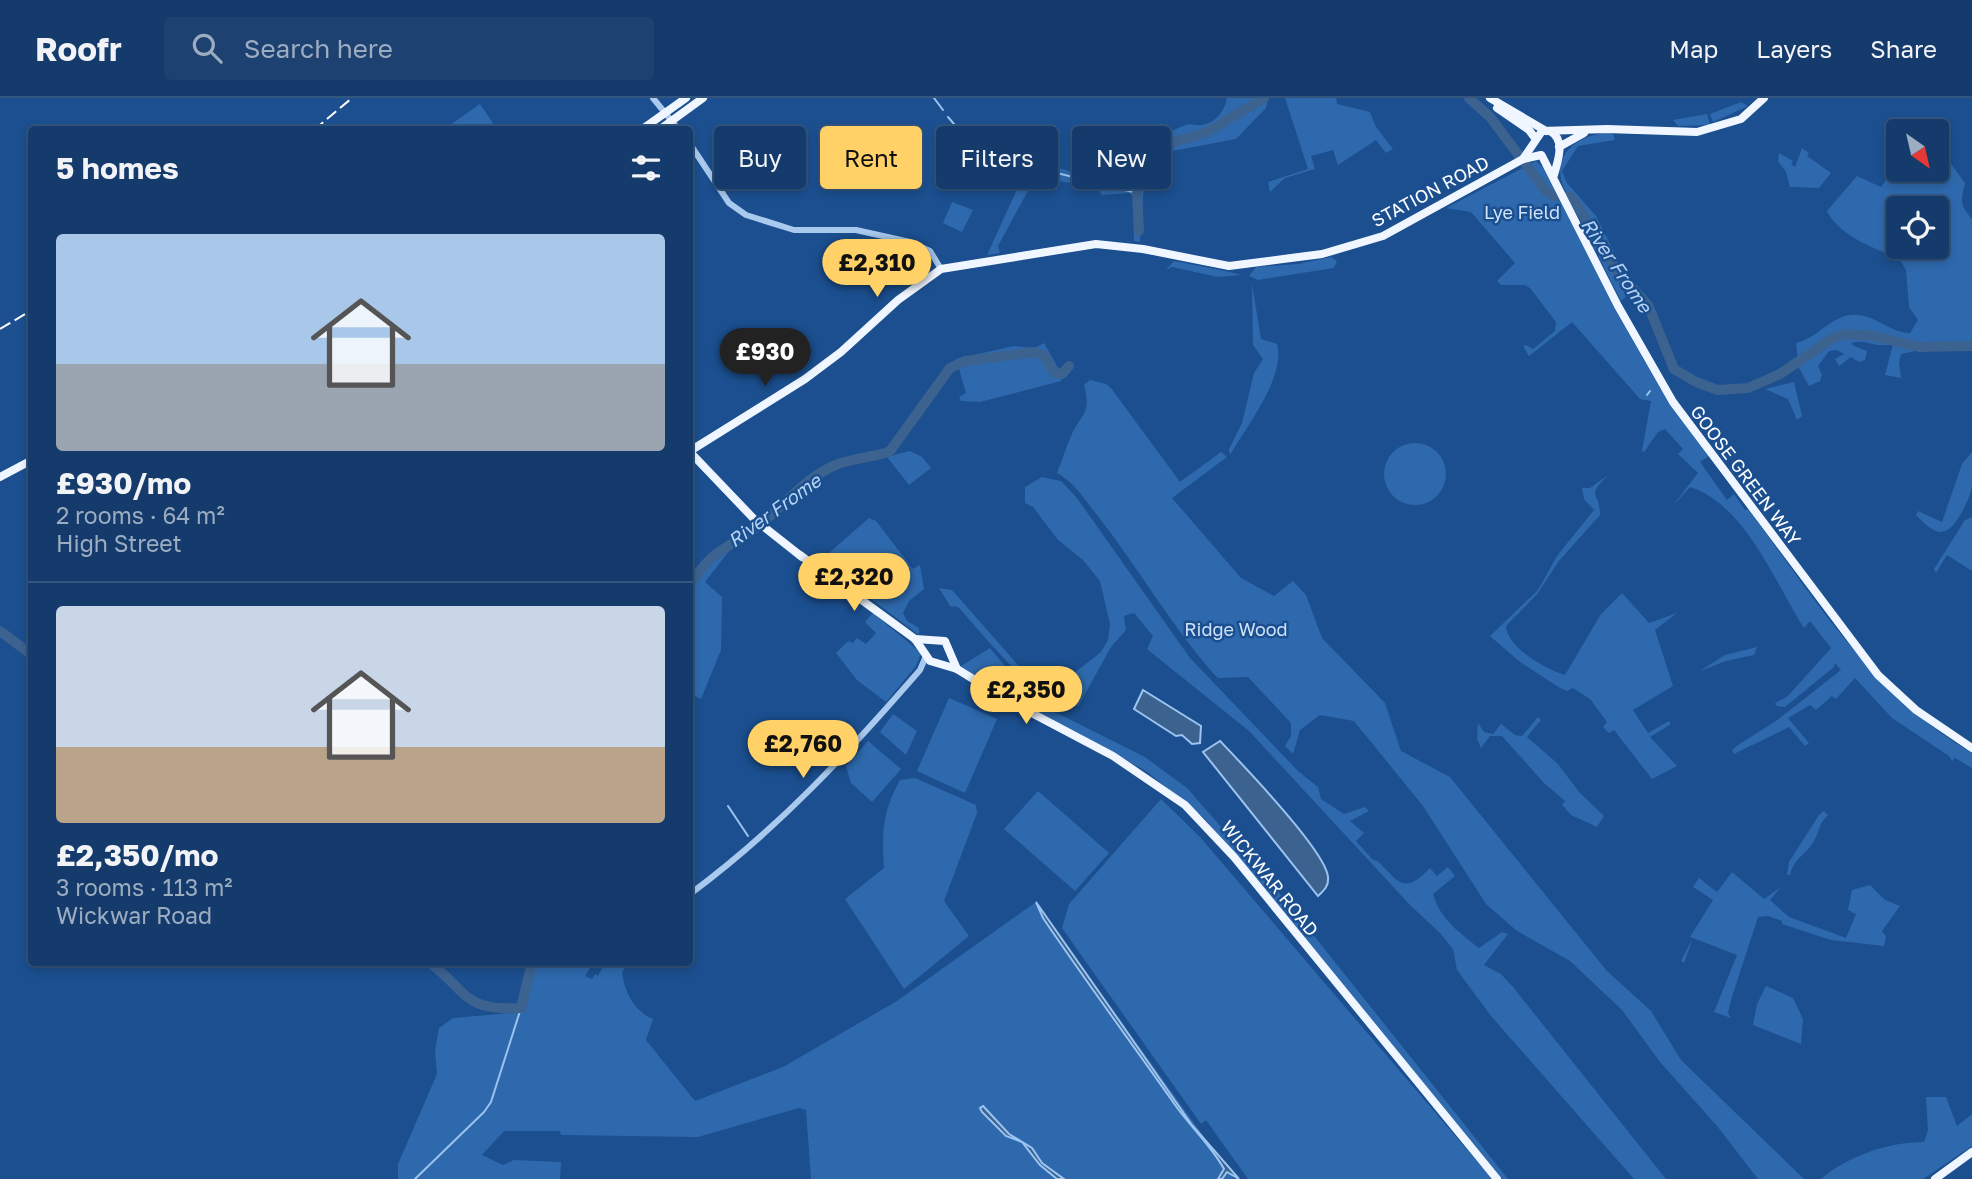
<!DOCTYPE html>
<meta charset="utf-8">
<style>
:root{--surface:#143b6b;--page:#1d4271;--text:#f1f3f6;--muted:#9dadc1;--line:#33557e;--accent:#ffd166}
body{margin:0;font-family:"Golos Text",sans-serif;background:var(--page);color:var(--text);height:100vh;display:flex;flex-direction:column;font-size:26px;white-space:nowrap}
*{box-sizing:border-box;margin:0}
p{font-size:23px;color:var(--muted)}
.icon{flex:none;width:38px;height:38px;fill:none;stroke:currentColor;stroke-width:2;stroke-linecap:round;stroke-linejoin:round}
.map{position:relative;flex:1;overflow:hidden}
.drawer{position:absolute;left:28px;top:28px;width:665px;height:840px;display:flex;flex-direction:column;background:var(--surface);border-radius:7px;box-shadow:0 4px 10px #0003,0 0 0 2px var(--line)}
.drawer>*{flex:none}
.top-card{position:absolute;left:714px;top:28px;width:665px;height:63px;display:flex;gap:14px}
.needle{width:46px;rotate:146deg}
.controls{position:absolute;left:1886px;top:21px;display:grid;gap:14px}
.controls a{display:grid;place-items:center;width:63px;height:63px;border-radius:7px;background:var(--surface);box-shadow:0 4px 10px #0003,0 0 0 2px var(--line);font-size:35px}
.price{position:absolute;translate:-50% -60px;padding:0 16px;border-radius:24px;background:var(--accent);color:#111;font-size:23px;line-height:46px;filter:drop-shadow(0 2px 4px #0008)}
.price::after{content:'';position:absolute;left:50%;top:42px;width:21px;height:16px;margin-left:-10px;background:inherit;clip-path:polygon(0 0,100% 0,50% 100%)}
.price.current{background:#222;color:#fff}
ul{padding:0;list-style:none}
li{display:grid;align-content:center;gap:14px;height:371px;padding:0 28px}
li+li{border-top:2px solid var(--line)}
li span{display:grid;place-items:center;height:217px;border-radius:7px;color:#555}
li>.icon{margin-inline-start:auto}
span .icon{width:126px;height:126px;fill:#fffc;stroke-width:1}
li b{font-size:30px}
h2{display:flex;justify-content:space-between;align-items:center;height:84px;padding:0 28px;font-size:30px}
.pill{padding:0 24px;border-radius:7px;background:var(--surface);box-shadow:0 4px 10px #0003,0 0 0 2px var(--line);font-size:24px;line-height:63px}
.pill.current{background:var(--accent);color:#111}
header{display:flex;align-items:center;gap:42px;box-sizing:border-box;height:98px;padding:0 35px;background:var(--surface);border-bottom:2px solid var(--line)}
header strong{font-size:33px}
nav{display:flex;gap:38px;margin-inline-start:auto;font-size:24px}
.search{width:490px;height:63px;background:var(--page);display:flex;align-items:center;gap:18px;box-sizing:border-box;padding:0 24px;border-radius:7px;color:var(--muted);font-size:26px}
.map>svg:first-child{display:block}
.green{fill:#2e69ad;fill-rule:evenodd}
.water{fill:#3c6290;stroke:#9cc4f0;stroke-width:2}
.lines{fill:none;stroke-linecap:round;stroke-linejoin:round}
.stream{stroke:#9cc4f0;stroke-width:2}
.river{stroke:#3c6290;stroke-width:10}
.minor{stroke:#a9c9ee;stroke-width:6}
.major{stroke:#f0f6ff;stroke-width:8}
.rail{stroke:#fff;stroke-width:2;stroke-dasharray:12 5;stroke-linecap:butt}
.labels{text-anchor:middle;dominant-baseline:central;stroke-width:5;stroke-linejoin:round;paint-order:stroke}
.street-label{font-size:18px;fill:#fff;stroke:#1b4f8f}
.park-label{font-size:18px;fill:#cfe3fa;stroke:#1b4f8f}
.water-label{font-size:19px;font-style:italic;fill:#b5d3f5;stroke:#1b4f8f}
</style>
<header>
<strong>Roofr</strong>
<div class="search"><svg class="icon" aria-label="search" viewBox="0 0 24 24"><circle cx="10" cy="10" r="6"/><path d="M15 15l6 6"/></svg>Search here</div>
<nav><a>Map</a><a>Layers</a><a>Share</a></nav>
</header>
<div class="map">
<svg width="1972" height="1081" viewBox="0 0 1972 1081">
<rect width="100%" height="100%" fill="#1b4f8f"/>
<!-- green -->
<g class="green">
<path d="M1227 0H1268L1266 10 1236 41 1167 54 1155 59 1145 73 1140 144 1134 143 1133 98 1129 95 1102 97C1090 81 1081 86 1064 84 1057 83 1052 80 1046 80L1030 89 998 148 1000 155 987 157 1025 74 1005 64 1009 56 1122 88 1127 84 1139 39C1160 44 1167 33 1186 27 1191 25 1197 28 1202 27 1216 25 1225 12 1227 0Z"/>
<path d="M1285 0H1336L1337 6 1370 14 1376 29 1393 51 1386 55 1376 42 1338 67 1333 52 1311 58 1315 71 1285 80 1270 94 1268 84 1308 71Z"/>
<path d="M1741 4 1748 8 1713 24 1710 16Z"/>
<path d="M480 6 493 25 484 31H453L450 27Z"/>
<path d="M1707 16 1710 27 1678 28 1673 22Z"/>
<path d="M1606 35 1613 36 1615 42 1578 48 1562 73 1567 85 1596 118 1615 156 1610 165 1632 193 1621 203 1564 90C1550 58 1577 37 1606 35Z"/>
<path d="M1802 50 1809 55 1807 58 1831 75 1819 90 1790 89 1786 74 1778 63 1779 55 1793 63 1791 66 1795 69Z"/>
<path d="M1940 51 1965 85C1961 103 1959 106 1972 121V253H1915L1901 256 1899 265 1901 280 1885 277 1893 246C1889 246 1885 248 1881 247 1870 247 1865 241 1851 245L1854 248 1867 253 1865 262 1859 264 1851 259 1839 268 1835 261 1844 256 1837 252 1829 253 1818 268 1822 277 1820 283 1809 288 1799 270 1796 245C1816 241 1830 219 1851 217 1873 214 1889 235 1910 235L1918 222 1909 209 1906 172 1899 160C1875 151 1839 138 1827 113L1857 78 1881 89 1899 63V72H1937V53ZM1937 110V149H1899V110Z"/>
<path d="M1536 63 1546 72 1614 210 1660 290 1709 358 1700 364 1727 402 1734 396 1745 412 1748 411C1814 499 1874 599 1972 655V670L1955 660 1952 663 1949 658 1892 620 1855 580 1836 601 1832 598 1816 612 1810 607 1788 620 1809 645 1805 648 1789 629 1734 656 1732 652 1738 647 1776 623 1841 572 1835 565 1834 569 1785 609 1777 608 1775 605 1788 598 1831 550 1810 523 1804 530C1775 485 1745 406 1690 389L1671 410 1698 375 1678 356 1683 351 1665 331 1658 334 1644 354 1642 353 1651 303 1640 301 1572 224 1529 258 1523 248 1526 247 1533 251 1555 233 1556 224 1530 190 1525 187H1501L1497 183 1515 165 1471 114 1446 110Z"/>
<path d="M952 104 973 112 962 134 943 125Z"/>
<path d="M1331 159 1337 163 1334 170 1258 182 1249 178 1256 169 1298 166Z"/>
<path d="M1174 163C1184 165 1238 175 1241 177L1218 179 1172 169 1166 172Z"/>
<path d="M1252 186 1261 241 1277 246C1286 279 1246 329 1230 357L1229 351 1242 325 1254 275 1263 261 1253 247Z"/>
<path d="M1044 245 1062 277 1061 283 980 304 961 303 959 299 966 295 956 261 1014 248 1035 250Z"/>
<path d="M1090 282 1106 286 1111 290 1180 384 1221 354 1227 359 1172 400 1241 480 1274 498 1293 483 1306 497 1322 540 1385 605 1401 653 1450 679 1607 873 1651 913 1681 962 1804 1081H1758L1717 1028 1660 964 1622 912 1570 863 1517 833 1486 806 1423 708 1354 623 1320 617 1300 632 1293 656 1285 648 1291 638V625L1248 579 1218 580 1211 573C1169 524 1137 468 1097 417 1085 402 1074 384 1057 375 1062 362 1066 350 1071 338 1081 315 1092 317 1084 287Z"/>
<path d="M1794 284 1802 318 1797 322 1788 301 1765 291Z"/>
<circle cx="1415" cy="376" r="31"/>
<path d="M910 353 922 359 931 370 909 387 887 359Z"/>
<path d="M1972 354C1972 365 1972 377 1972 388 1971 396 1966 406 1962 414 1946 442 1936 438 1916 417L1918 413 1942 424 1962 366Z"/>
<path d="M1608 377C1585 400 1600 393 1600 417L1558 464 1538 495 1506 528C1507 550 1546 571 1565 577L1601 516 1622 495 1649 525 1677 515 1655 532 1673 588 1633 612 1648 635 1669 623 1671 626 1650 639 1677 668 1652 681 1614 632 1609 635 1603 629 1607 624 1590 601 1573 590 1567 593 1560 590 1520 564 1490 538 1538 492 1557 458 1594 412 1584 401 1582 390H1590Z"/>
<path d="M1042 379 1061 383 1077 400 1190 560 1298 673 1318 689 1321 701 1344 716 1365 709 1369 713 1350 723 1364 735 1356 743 1373 762 1378 763C1399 785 1404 797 1430 770L1437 778 1448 769 1455 778 1433 796C1440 821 1460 835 1479 850L1502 834 1508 836 1484 867 1501 876 1513 889 1666 1081H1634L1491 918 1457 872 1453 851 1440 835 1410 807 1249 633 1147 551 1153 538 1134 515 1124 518 1126 532 1111 549 1079 607C1051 623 978 530 958 509L950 508 939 490 952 492 1025 575 1047 584 1069 579 1101 554 1108 542 1110 526 1100 483 1083 462 1058 442 1033 409 1025 405V389Z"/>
<path d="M1972 419V473L1947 457 1936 475 1934 471 1965 422Z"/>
<path d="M869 420 876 423 913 471 920 467 924 491 909 503 903 515 907 523 919 530V537L822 464V461Z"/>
<path d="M729 442 733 448 705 484 722 499 721 552 701 601 690 596V481L712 453Z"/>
<path d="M873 515 921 555 916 568 886 604 857 582 836 555 848 543 853 545 857 540 866 546 876 535 865 524Z"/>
<path d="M1757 549 1754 557 1726 563 1700 573 1725 557Z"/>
<path d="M990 550 1026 593 1047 610 1145 659 1187 690 1287 804 1508 1081H1502L1205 721 1146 673 1001 595 961 568Z"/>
<path d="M949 600 997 621 965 695 917 673Z"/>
<path d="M893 616 917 633 906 657 880 634Z"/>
<path d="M1538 619 1541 622 1527 639 1557 665 1580 695 1604 718 1597 729 1571 717 1562 707 1565 703 1544 685 1502 638H1490L1481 650 1477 641 1478 625 1484 634 1493 636 1501 626 1515 637 1522 638Z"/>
<path d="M868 643 901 671 872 704 851 685 846 668Z"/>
<path d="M915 680 976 707 977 715 944 803 969 838 904 891 845 801 884 770C882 733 882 715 900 682Z"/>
<path d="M1038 693 1109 755 1075 793 1004 731Z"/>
<path d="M1161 701 1200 739 1492 1081H1248L1206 1022 1201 1026 1062 830 1069 806Z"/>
<path d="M1824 713 1828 717C1819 725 1820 731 1815 741 1808 756 1794 759 1790 777H1787L1789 764 1819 717Z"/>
<path d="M1732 774 1764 801 1781 789 1770 802 1789 819 1846 840 1856 816 1848 812 1852 792 1870 787 1885 802 1900 808 1882 833 1886 839 1884 848 1831 842 1782 826V823L1768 818 1758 819 1731 902 1728 915 1731 920 1714 914 1737 857 1693 840 1684 865 1681 863 1693 840 1690 839 1713 802 1693 789 1699 780 1717 794Z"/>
<path d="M1036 804 1234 1081H811L806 1012 799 1010 698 1039 561 1037 560 1033H504L482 1057 503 1067 514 1062 561 1064 560 1081H398V1066L437 976 435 952 439 930 453 920 521 914 533 870 590 865 592 867 585 878 592 881 595 876 598 878 605 865H627L622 875C625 895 634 913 653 921L646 942 695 1003 783 969 897 903Z"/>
<path d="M1766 888 1793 900 1803 921 1801 946 1753 927 1757 906Z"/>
<path d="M1926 999H1946L1957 1028 1972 1016V1048L1923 1081H1821C1848 1058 1888 1044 1924 1044L1928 1032Z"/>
</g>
<!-- water -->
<g class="water">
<path d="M1143 592 1201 628 1200 645 1192 646 1182 637 1176 638 1134 611Z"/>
<path d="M1220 643C1241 665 1326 753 1328 779 1329 788 1324 792 1318 798L1203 654Z"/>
<path d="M1036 804 1192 1027 1239 1081 1227 1074 1222 1081H1218L1224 1071C1212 1049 1193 1031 1178 1011 1133 947 1087 885 1043 820Z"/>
<path d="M983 1008 1009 1036 1032 1050 1042 1065 1064 1081H1057L1040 1067 1022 1044 1006 1038 982 1014 980 1010Z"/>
</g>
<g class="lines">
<!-- stream -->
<g class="stream">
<path d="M934 0 943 12"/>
<path d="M948 19C962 35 972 51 993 56"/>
<path d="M1009 63 1137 95"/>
<path d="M1647 297 1650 293"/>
<path d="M728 708 748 738"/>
<path d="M415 1081 484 1014 491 1004 521 910"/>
</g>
<!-- river -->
<g class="river">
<path d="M1469 0 1490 19 1545 92 1554 98 1570 99 1577 107 1617 173 1648 207 1674 271 1696 284 1718 292 1748 290 1780 276 1833 240 1847 236 1873 238 1919 249 1972 248"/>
<path d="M1139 133 1137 95 1145 62 1164 47 1207 34 1264 0"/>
<path d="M690 489C710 451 727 452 757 429 785 407 805 379 838 366 850 361 885 357 890 353L950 270 965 263 1035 254 1044 258 1055 275 1062 276 1069 268"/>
<path d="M0 533 32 557"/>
<path d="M429 864C470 895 462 913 521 910L532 864"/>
</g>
<!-- minor -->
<g class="minor">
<path d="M653 0 679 32"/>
<path d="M690 46 729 105 746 117 794 132H856L910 144 930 153 941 171"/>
<path d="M690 796C779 730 847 656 920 572L926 558"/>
</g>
<!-- major -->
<g class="major">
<path d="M1490 0 1546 33"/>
<path d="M1497 10 1529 32 1535 40"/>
<path d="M641 32 686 0"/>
<path d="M659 32 703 0"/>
<path d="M1550 33C1566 42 1558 62 1554 77"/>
<path d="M1559 49 1584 35"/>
<path d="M1542 58 1618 208 1673 304 1878 577 1916 612 1972 650"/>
<path d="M1523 61 1542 33 1607 31 1697 34 1741 21 1764 0"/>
<path d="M690 353 805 281 841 254 898 202 941 171 1096 146 1143 151 1229 168 1322 156 1383 138 1523 61 1541 57"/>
<path d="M690 354 754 421 802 459"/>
<path d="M0 379 32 362"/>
<path d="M800 457 915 541 930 563 957 571 1007 602 1113 658 1185 707 1234 759 1497 1081"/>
<path d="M915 541 945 543 957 571"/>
<path d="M1935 1081 1972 1054"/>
</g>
<!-- rail -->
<g class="rail">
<path d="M314 32 352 0"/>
<path d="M0 231 32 212"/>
</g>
</g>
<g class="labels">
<!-- street labels -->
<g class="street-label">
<text transform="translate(1430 93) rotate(-28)">STATION ROAD</text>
<text transform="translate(1746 377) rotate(53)">GOOSE GREEN WAY</text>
<text transform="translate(1270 780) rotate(51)">WICKWAR ROAD</text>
</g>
<!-- park labels -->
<g class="park-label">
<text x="1522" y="114">Lye Field</text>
<text x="1236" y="531">Ridge Wood</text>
</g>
<!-- water labels -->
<g class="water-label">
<text transform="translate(1617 167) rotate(56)">River Frome</text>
<text transform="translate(774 412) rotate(-36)">River Frome</text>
</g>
</g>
</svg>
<div class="controls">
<a><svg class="needle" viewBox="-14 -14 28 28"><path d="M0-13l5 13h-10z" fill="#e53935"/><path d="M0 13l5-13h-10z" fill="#9dadc1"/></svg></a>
<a><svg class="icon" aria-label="locate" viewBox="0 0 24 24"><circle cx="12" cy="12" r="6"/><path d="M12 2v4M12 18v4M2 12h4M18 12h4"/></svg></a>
</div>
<b class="price" style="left:877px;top:201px">£2,310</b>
<b class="price current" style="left:765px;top:290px">£930</b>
<b class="price" style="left:854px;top:515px">£2,320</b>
<b class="price" style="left:1026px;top:628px">£2,350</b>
<b class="price" style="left:803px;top:682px">£2,760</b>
<div class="top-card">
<a class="pill">Buy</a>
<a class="pill current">Rent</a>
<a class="pill">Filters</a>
<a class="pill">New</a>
</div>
<section class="drawer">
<h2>5 homes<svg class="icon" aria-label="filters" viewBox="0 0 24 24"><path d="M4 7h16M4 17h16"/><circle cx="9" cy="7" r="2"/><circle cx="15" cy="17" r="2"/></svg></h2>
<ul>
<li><span style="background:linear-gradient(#a9c7e8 60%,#9aa5b1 0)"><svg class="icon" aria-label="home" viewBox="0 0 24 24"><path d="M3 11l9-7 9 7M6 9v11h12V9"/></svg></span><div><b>£930/mo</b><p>2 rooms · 64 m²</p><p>High Street</p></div></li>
<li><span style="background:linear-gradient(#c9d6e8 65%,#b9a48a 0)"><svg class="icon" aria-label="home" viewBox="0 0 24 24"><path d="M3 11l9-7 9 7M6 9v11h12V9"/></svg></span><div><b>£2,350/mo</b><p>3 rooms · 113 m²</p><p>Wickwar Road</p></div></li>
</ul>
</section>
</div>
